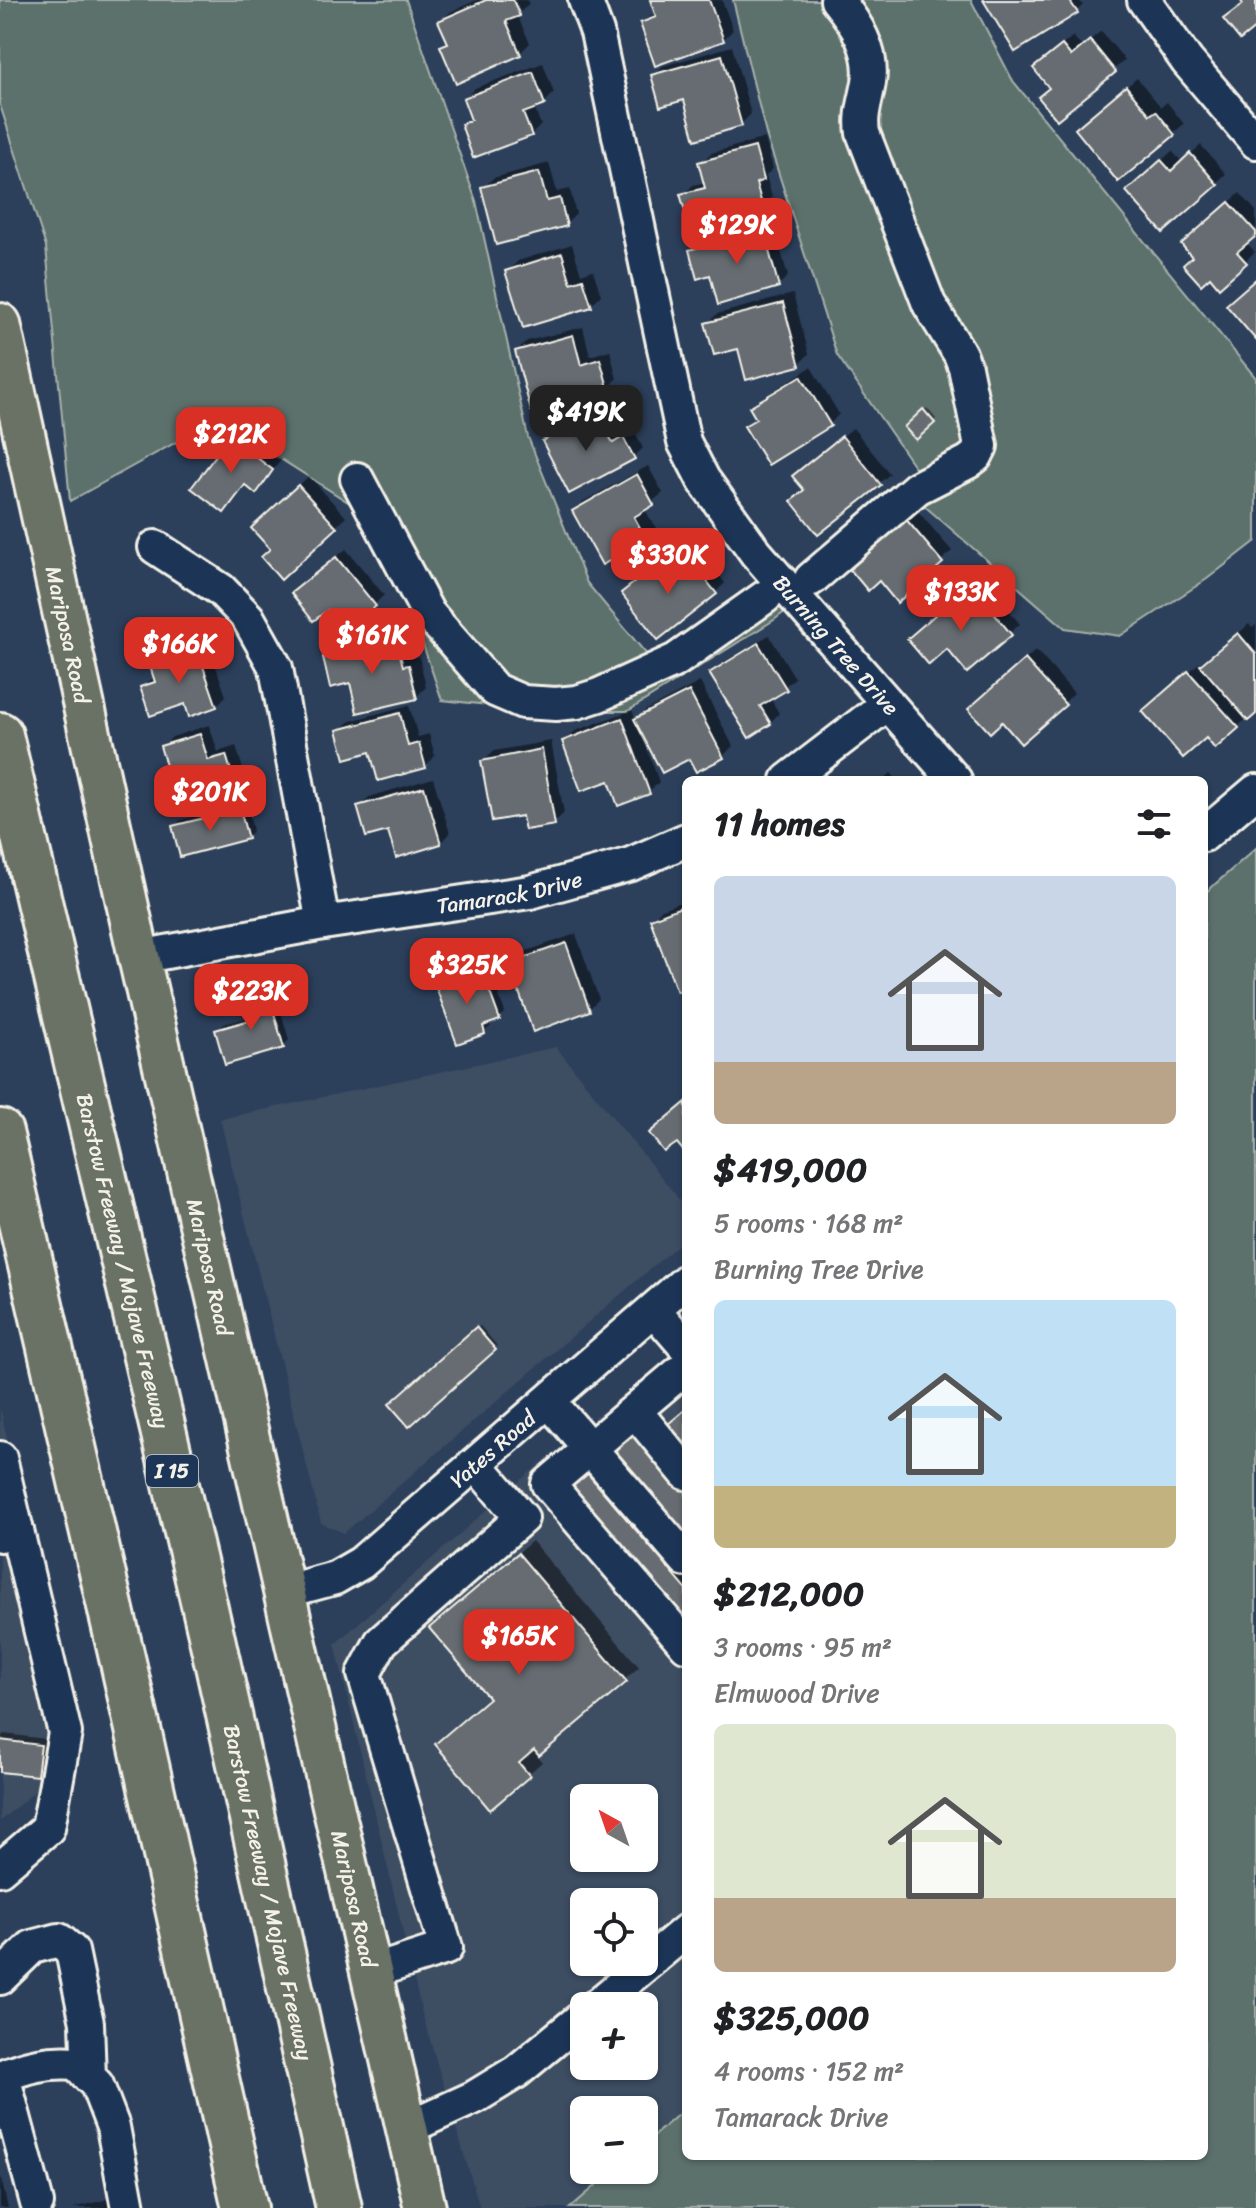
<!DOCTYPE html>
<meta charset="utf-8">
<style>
:root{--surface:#fff;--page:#f2f2f2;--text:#202124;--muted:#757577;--accent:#d93025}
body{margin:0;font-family:Sriracha,sans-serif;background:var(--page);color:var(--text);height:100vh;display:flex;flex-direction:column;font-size:30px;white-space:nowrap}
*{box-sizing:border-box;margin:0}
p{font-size:26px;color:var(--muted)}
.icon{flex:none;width:44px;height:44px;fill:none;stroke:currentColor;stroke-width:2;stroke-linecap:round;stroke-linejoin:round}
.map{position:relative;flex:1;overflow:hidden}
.sheet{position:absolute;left:682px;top:776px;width:526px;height:1384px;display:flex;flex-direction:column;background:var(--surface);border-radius:12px;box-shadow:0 2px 6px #0004}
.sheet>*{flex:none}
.needle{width:52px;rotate:320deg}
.fabs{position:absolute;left:570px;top:1784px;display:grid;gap:16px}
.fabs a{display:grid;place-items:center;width:88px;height:88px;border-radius:12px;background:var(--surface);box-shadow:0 2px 6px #0004;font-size:40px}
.price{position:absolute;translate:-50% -68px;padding:0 18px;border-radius:16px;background:var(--accent);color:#fff;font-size:26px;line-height:52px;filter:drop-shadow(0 2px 4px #0008)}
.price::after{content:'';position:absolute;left:50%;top:48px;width:24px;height:18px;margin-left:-12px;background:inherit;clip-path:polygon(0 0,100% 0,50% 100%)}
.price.active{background:#222;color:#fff}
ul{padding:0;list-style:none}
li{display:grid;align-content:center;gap:16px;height:424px;padding:0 32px}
li span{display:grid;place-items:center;height:248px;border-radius:12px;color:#555}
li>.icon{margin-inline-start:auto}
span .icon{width:144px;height:144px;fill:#fffc;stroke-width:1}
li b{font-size:34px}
h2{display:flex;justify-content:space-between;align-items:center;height:96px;padding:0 32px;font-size:34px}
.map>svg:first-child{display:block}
.built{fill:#3d4d62;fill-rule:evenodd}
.green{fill:#5d716c;stroke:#a8b1aa;stroke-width:2}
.shadow{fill:#0007}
.building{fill:#666c71;stroke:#f4f1e8;stroke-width:2}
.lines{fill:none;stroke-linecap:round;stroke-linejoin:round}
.minor-casing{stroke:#f4f1e8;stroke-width:38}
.major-casing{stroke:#f4f1e8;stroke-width:46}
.highway-casing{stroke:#f4f1e8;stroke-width:50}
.minor{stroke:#1d3557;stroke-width:32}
.major{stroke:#6a7165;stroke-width:40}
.highway{stroke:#6a7165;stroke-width:44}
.labels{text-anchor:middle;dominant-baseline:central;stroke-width:6;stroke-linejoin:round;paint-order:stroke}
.shield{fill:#1d3557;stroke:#b4b9bc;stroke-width:2}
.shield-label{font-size:20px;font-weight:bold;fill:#f4f1e8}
.street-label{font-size:22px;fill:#f4f1e8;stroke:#1d3557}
</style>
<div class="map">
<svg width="1256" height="2208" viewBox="0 0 1256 2208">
<rect width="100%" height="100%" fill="#2c405c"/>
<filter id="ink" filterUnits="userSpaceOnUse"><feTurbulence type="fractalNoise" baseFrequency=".0125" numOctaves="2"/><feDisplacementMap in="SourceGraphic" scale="16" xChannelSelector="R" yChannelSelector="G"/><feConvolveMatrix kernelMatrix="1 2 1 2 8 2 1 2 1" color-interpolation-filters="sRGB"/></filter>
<g filter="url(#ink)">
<!-- built -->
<g class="built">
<path d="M556 1047 686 1208V1238L344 1533 321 1523 220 1119Z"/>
<path d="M686 1342V2108L644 2144V2110H584V2170H614L570 2208H480L422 2013 335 1644 521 1480ZM584 1798H644V1858H584ZM584 1902H644V1962H584ZM584 2006H644V2066H584Z"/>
<path d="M0 1407 73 1731 35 1791 0 1821Z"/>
</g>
<!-- green -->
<g class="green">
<path d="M0 0H406L476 201 528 437 587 583 652 661 751 588 807 569 916 469 837 355 766 134 733 0H971L1013 81 1256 378V541L1207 579 1120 636 1065 628 920 502 827 580 774 620 628 711H545L442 700 413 616 351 504 218 419 70 501 46 247 0 105Z"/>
<path d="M1256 848V2208H570L614 2170H644V2144L686 2108V2156H1204V894Z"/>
</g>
<!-- shadow -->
<g class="shadow">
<path d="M477 0H527L529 4 517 15 530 43 520 53 442 47 449 40 440 22 450 12Z"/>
<path d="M652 0H722L733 30 723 40 642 23 656 12Z"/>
<path d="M985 0H1079L1083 5 1076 12Z"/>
<path d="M1101 31 1125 60 1057 117 1046 59 1073 36 1082 47Z"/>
<path d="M732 46 751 114 741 124 653 76 663 66Z"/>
<path d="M543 63 554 93 544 103 534 107 541 125 531 135 463 124 472 116 465 98 475 88Z"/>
<path d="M1137 78 1161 107 1167 102 1184 124 1118 179 1087 119Z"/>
<path d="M765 138 773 169 766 175 772 197 762 207 683 195 693 185 706 182 701 163 711 153Z"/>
<path d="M1201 145 1226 174 1216 183 1139 181 1172 151 1182 162Z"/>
<path d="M549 163 557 192 570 189 576 214 566 224 483 188 493 178Z"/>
<path d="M1240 193 1256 211V233L1246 242 1255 252 1245 261 1194 257 1193 235Z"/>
<path d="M772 220 788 276 778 286 711 273 691 250 701 240Z"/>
<path d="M572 244 581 274 593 270 601 295 591 305 508 271 518 261Z"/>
<path d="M793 294 809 354 799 364 739 346 707 324 717 314Z"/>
<path d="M583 327 590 356 610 350 617 379 607 389 517 351 527 341Z"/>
<path d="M811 367 839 414 830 424 747 426 757 416 752 408 762 398Z"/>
<path d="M607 404 623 434 633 429 643 448 633 458 544 442 554 432Z"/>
<path d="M927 408 936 419 916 438 906 427Z"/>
<path d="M853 428 890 474 819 532 806 489 805 466Z"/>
<path d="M241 429 282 459 256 491 246 484 224 511 232 439Z"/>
<path d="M648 466 663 493 644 508 656 528 646 538 574 511 584 501Z"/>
<path d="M309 476 346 517 281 577 263 518Z"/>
<path d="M916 509 952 551 897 600 879 578 851 567Z"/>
<path d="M680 547 698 570 709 562 725 583 715 593 634 583Z"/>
<path d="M346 549 384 595 374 605 303 583Z"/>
<path d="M975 582 993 603 999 598 1020 624 1010 633 947 646 919 630Z"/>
<path d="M1249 624 1252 628 1256 625V711L1237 727 1206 735 1154 702 1199 663 1202 666Z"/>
<path d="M406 631 412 658 419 656 426 687 416 697 351 681 326 658 336 648Z"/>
<path d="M769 635 795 678 770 698 779 713 770 723 712 673 722 663Z"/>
<path d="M206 638 226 696 216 706 186 702 142 687 156 676 151 663 161 653Z"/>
<path d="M1036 650 1074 693 1064 703 980 699Z"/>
<path d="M700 682 733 746 723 756H690L644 740 659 782 649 792 619 803 610 778 565 741 575 731 632 710 636 720 646 710Z"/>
<path d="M409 705 418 737 429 734 435 756 425 766 371 750 340 731 350 721Z"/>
<path d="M209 725 218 752 236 746 245 776 235 786 162 747 172 737Z"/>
<path d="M551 741 564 813 554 823 484 761 494 751Z"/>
<path d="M891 773 897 780H883Z"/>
<path d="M433 778 450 833 440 843 359 807 369 797Z"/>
<path d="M247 803 253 831 247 837 174 826 181 820Z"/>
<path d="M686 900V987L653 919 662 909Z"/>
<path d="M576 934 599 999 589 1009 511 963 521 953Z"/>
<path d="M466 968 469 979 490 971 505 1012 499 1018 489 1022 491 1026 484 1032 437 983 443 976Z"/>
<path d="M274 987 289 1040 283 1046 217 1031 224 1024 251 1017 246 999 252 993Z"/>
<path d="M480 1326 497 1346 409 1424 392 1404Z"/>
<path d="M595 1460 686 1568V1621L570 1483Z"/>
<path d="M532 1541 639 1667 537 1756 542 1762 491 1807V1697L445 1615Z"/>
<path d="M4 1734 46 1739 43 1768 36 1774 0 1770V1738Z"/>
<path d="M0 2174 8 2208H0Z"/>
<path d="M120 2196 123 2208H73Z"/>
</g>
<!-- building -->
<g class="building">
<path d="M486 0H513L520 16 506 21 521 55 456 84 440 46 448 43 438 21Z"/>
<path d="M650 0H709L724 41 655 66 640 23 656 17Z"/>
<path d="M983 0H1069L1078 13 1015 52Z"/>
<path d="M1240 0H1256V27L1240 40 1223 19 1243 4Z"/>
<path d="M1090 40 1116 72 1057 120 1038 97 1049 88 1033 68 1062 45 1071 56Z"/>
<path d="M722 55 742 126 695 140 684 100 660 107 651 75Z"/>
<path d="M533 72 545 105 523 113 532 136 473 158 461 124 471 120 463 98Z"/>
<path d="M1126 86 1150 115 1156 111 1175 135 1118 182 1075 129Z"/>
<path d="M755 147 764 180 756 183 763 208 690 228 680 194 705 188 698 162Z"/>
<path d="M1190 153 1218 185 1163 233 1126 191 1161 160 1171 171Z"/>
<path d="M539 172 547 201 560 198 567 226 496 245 481 187Z"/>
<path d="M1229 202 1256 232V236L1237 252 1247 263 1219 288 1210 277 1201 285 1183 265 1192 257 1181 244Z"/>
<path d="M763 229 779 287 718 305 710 275 697 279 689 250Z"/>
<path d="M562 253 571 283 583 279 592 307 523 328 505 271Z"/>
<path d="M1256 279V340L1226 305Z"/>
<path d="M783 303 800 366 746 380 738 349 714 355 705 323Z"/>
<path d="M573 335 581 365 600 359 609 391 531 411 515 351Z"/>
<path d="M801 376 831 426 768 465 744 426 756 419 749 407Z"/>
<path d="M923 409 935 423 916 440 904 427Z"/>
<path d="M597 413 613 443 623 437 635 459 569 494 542 441Z"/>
<path d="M842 436 881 485 818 535 791 501 804 490 792 476Z"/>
<path d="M230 437 273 470 256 494 245 485 224 513 191 488Z"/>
<path d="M637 474 654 505 634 517 647 540 602 565 572 511Z"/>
<path d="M298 485 337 528 281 580 261 557 270 549 251 528Z"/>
<path d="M905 518 943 563 897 603 879 581 868 591 848 567Z"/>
<path d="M669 555 688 578 698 570 717 594 658 640 621 593Z"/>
<path d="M336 557 376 606 345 631 328 610 313 621 291 593Z"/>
<path d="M964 590 982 612 988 606 1012 635 967 673 947 649 929 665 907 639Z"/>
<path d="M1238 633 1256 654V714L1248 721 1200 665Z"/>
<path d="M396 640 403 666 409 665 417 699 357 713 350 683 330 688 323 657Z"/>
<path d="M758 643 787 690 760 706 771 724 749 738 709 673Z"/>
<path d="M196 646 217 707 189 717 185 704 150 716 140 687 155 682 149 663Z"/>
<path d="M1025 659 1066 705 1021 744 1002 722 990 733 968 709Z"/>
<path d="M1188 671 1239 728 1215 749 1206 738 1183 758 1142 711Z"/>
<path d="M689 691 724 758 696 772 689 759 662 773 634 719Z"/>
<path d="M400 713 408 746 419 743 426 768 378 781 370 752 345 759 337 730Z"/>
<path d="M622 718 650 794 618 806 609 781 581 791 562 741Z"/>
<path d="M200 734 208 760 226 755 236 787 178 805 160 746Z"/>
<path d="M542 749 555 825 525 830 522 816 492 821 481 761Z"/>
<path d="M424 787 441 844 396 858 388 831 366 837 357 806Z"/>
<path d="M240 809 248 839 180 857 172 826Z"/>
<path d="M686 905V989L677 992 650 919Z"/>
<path d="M566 943 590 1011 533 1032 509 963Z"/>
<path d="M459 973 463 984 484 976 500 1020 483 1026 485 1034 457 1044 434 982Z"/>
<path d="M268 992 284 1048 225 1065 215 1030 250 1020 243 999Z"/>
<path d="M686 1102V1154L677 1143 664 1152 649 1133Z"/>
<path d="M476 1327 496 1350 409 1427 389 1404Z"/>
<path d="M686 1409V1445L668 1424Z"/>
<path d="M632 1427 686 1491V1545L605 1450Z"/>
<path d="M584 1469 686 1589V1624L567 1483Z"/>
<path d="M518 1553 627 1682 539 1756 534 1750 519 1763 530 1776 490 1810 435 1744 489 1698 429 1628Z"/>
<path d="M0 1740 41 1745 37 1776 0 1772Z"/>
</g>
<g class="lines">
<!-- minor casing -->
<g class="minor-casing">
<g id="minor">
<path id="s1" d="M585 0 597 32 684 442 703 479 756 553 955 780"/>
<path d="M1144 0 1187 61 1256 142"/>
<path d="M357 479 428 613 495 690 523 702 556 704 577 702 599 695 676 660 765 597"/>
<path d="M155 547 221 590 248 618 276 668 323 923"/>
<path d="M811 579 917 488 968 462 976 456 981 446 965 367 960 354 929 304 863 133C860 114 866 101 869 82 874 51 856 23 837 0"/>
<path d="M788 780 887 704"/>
<path d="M1204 835 1256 791"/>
<path id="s2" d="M139 957 323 923 530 892 631 864 686 840"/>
<path d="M654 1310 686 1347"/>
<path d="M686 1367 548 1484 686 1645"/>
<path d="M549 1401 686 1560"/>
<path d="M635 1411 686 1473"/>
<path d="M0 1458 17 1531"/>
<path d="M0 1535 17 1531 65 1733 48 1828 0 1869"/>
<path id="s3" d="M283 1592 335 1578 361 1563 686 1281"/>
<path d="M372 1972 446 1948 364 1674 381 1642 522 1518 476 1464"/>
<path d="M0 1978 32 1947 59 1940 72 1951 87 2023 89 2077"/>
<path d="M596 2006 686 1931"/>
<path d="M3 2076 37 2203"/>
<path d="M0 2077C26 2066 47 2061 76 2063L97 2085 113 2127 128 2208"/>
<path d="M407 2128 475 2097 516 2072 584 2016"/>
</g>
</g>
<!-- major casing -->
<g class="major-casing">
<g id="major">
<path id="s4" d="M0 324 139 957 425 2208"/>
</g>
</g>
<!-- highway casing -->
<g class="highway-casing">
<g id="highway">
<path id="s5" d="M0 735 211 1634 339 2208"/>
<path d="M0 1132 123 1662 245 2208"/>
</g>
</g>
<!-- minor -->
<use href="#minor" class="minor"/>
<!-- major -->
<use href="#major" class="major"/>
<!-- highway -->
<use href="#highway" class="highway"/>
</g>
</g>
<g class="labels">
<!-- shield labels -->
<rect class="shield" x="146" y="1455" width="52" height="32" rx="6"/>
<g class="shield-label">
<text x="172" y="1471">I 15</text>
</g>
<!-- street labels -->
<g class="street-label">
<text stroke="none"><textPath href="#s4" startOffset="318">Mariposa Road</textPath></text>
<text stroke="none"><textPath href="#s1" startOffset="708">Burning Tree Drive</textPath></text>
<text stroke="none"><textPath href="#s2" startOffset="376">Tamarack Drive</textPath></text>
<text stroke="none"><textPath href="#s5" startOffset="540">Barstow Freeway / Mojave Freeway</textPath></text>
<text stroke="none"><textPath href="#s4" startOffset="966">Mariposa Road</textPath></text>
<text stroke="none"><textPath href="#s3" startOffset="258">Yates Road</textPath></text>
<text stroke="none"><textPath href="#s5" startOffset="1188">Barstow Freeway / Mojave Freeway</textPath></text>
<text stroke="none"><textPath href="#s4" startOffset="1614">Mariposa Road</textPath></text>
</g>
</g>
</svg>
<div class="fabs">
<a><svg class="needle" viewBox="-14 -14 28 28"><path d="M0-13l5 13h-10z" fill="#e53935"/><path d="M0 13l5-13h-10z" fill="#757577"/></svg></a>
<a><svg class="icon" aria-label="locate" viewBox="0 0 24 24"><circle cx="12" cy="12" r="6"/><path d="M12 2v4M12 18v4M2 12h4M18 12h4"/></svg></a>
<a>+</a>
<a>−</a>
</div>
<b class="price" style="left:737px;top:266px">$129K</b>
<b class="price active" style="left:586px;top:453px">$419K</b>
<b class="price" style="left:231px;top:475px">$212K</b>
<b class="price" style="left:668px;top:596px">$330K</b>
<b class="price" style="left:961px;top:633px">$133K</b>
<b class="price" style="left:372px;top:676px">$161K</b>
<b class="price" style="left:179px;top:685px">$166K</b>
<b class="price" style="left:210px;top:833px">$201K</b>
<b class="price" style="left:467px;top:1006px">$325K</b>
<b class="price" style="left:251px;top:1032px">$223K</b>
<b class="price" style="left:519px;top:1677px">$165K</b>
<section class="sheet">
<h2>11 homes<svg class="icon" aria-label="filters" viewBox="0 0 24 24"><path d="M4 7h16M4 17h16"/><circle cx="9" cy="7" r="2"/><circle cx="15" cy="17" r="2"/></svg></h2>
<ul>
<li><span style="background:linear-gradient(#c9d6e8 75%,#b9a48a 0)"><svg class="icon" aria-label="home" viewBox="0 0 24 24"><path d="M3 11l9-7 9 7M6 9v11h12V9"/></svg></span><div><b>$419,000</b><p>5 rooms · 168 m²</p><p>Burning Tree Drive</p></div></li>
<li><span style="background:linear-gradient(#bfe0f5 75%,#c2b280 0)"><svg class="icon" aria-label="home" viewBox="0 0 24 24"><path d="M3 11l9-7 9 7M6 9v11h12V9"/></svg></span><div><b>$212,000</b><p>3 rooms · 95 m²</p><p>Elmwood Drive</p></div></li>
<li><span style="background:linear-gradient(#dfe7d0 70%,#b9a48a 0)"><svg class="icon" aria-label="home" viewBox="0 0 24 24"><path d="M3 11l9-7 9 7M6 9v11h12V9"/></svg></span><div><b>$325,000</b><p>4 rooms · 152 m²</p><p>Tamarack Drive</p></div></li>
</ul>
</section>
</div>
